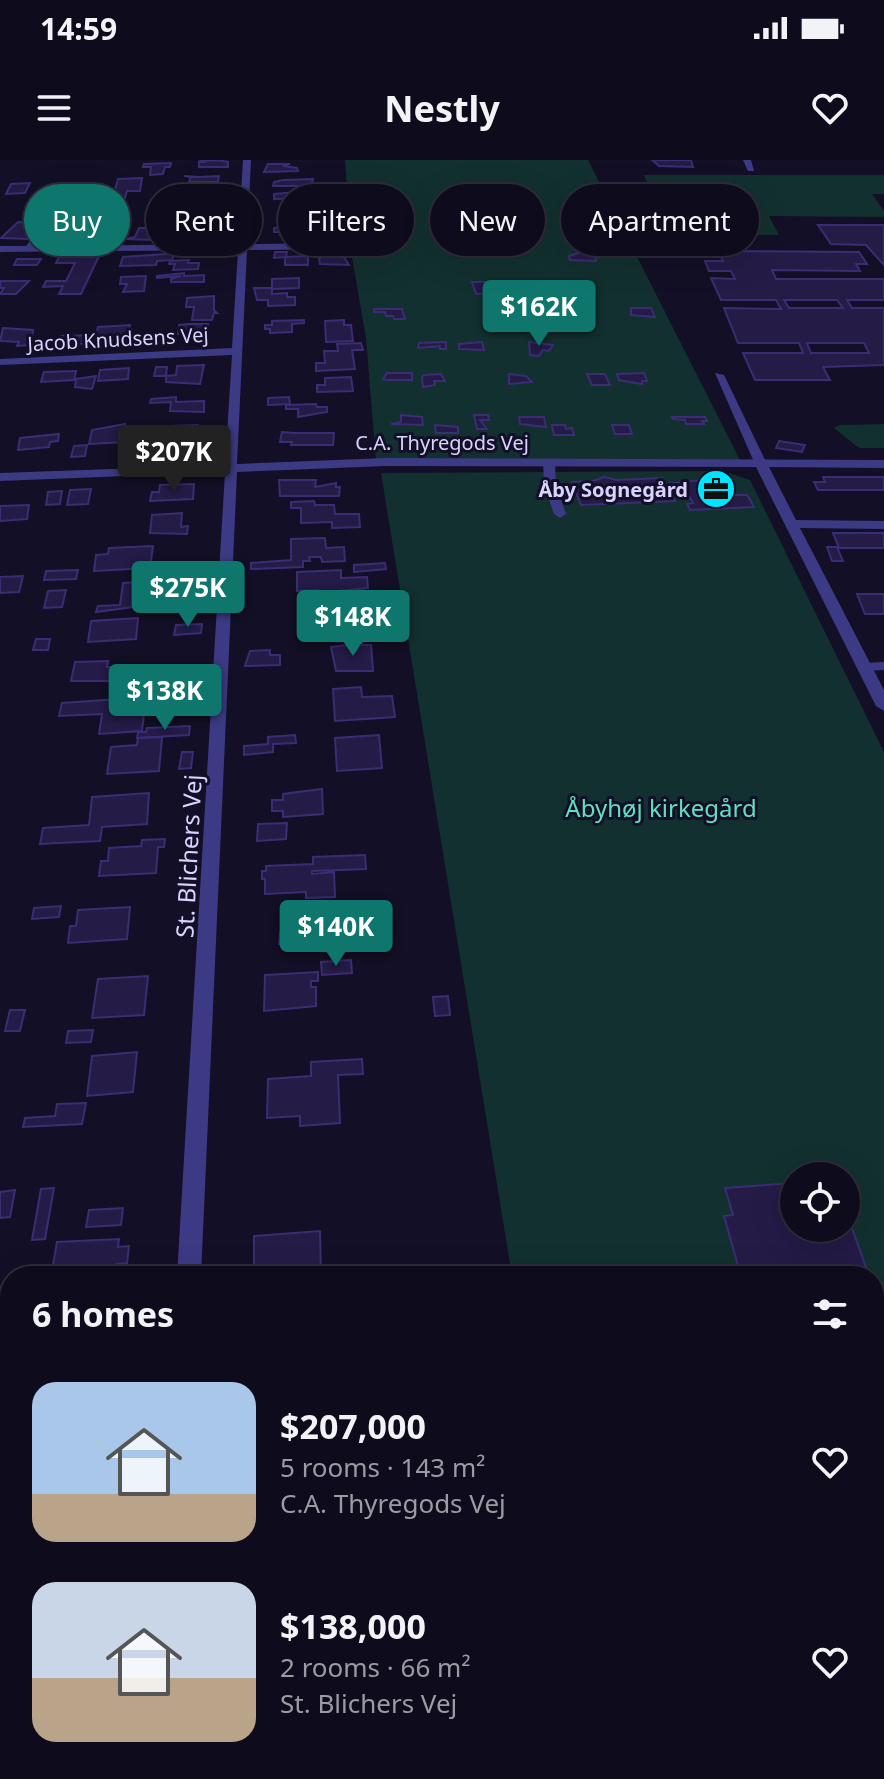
<!DOCTYPE html>
<meta charset="utf-8">
<style>
:root{--surface:#0e0b1c;--page:#1c1929;--text:#f1f3f6;--muted:#9b9ba3;--line:#2e2b3b;--accent:#0f766e}
body{margin:0;font-family:"Noto Sans",sans-serif;background:var(--page);color:var(--text);height:100vh;display:flex;flex-direction:column;font-size:30px;white-space:nowrap}
*{box-sizing:border-box;margin:0}
p{font-size:26px;color:var(--muted)}
.icon{flex:none;width:44px;height:44px;fill:none;stroke:currentColor;stroke-width:2;stroke-linecap:round;stroke-linejoin:round}
.map{position:relative;flex:1;overflow:hidden}
.details{position:absolute;left:0px;top:1106px;width:884px;height:514px;display:flex;flex-direction:column;background:var(--surface);border-radius:32px 32px 0 0;box-shadow:0 8px 32px #0002,0 0 0 2px var(--line)}
.details>*{flex:none}
.banner{position:absolute;left:24px;top:24px;width:836px;height:72px;display:flex;gap:16px}
.tools{position:absolute;left:780px;top:1002px;display:grid;gap:16px}
.tools a{display:grid;place-items:center;width:80px;height:80px;border-radius:50%;background:var(--surface);box-shadow:0 8px 32px #0002,0 0 0 2px var(--line);font-size:40px}
.price{position:absolute;translate:-50% -68px;padding:0 18px;border-radius:8px;background:var(--accent);color:#fff;font-size:26px;line-height:52px;filter:drop-shadow(0 2px 4px #0008)}
.price::after{content:'';position:absolute;left:50%;top:48px;width:24px;height:18px;margin-left:-12px;background:inherit;clip-path:polygon(0 0,100% 0,50% 100%)}
.price.current{background:#222;color:#fff}
ul{padding:0;list-style:none}
li{display:flex;align-items:center;gap:24px;height:200px;padding:0 32px}
li span{display:grid;place-items:center;flex:none;width:224px;height:160px;border-radius:24px;color:#555}
li>.icon{margin-inline-start:auto}
span .icon{width:96px;height:96px;fill:#fffc;stroke-width:1}
li b{font-size:34px}
h2{display:flex;justify-content:space-between;align-items:center;height:96px;padding:0 32px;font-size:34px}
.tag{padding:0 28px;border-radius:36px;background:var(--surface);box-shadow:0 8px 32px #0002,0 0 0 2px var(--line);font-size:28px;line-height:72px}
.tag.current{background:var(--accent);color:#fff}
.status{display:flex;justify-content:space-between;align-items:center;height:56px;padding:0 40px;background:var(--surface);direction:ltr}
.status svg{height:22px;fill:currentColor}
header{display:flex;justify-content:space-between;align-items:center;height:104px;padding:0 32px;background:var(--surface);font-size:36px;font-weight:700}
.map>svg:first-child{display:block}
.green{fill:#12302f;fill-rule:evenodd}
.building{fill:#241b47;stroke:#3b2d73;stroke-width:2;fill-rule:evenodd}
.lines{fill:none;stroke-linecap:round;stroke-linejoin:round}
.lane{fill:#3d3a85;fill-rule:evenodd}
.street{fill:#3d3a85;fill-rule:evenodd}
.secondary{fill:#6f6bff;fill-rule:evenodd}
.labels{text-anchor:middle;dominant-baseline:central;stroke-width:6;stroke-linejoin:round;paint-order:stroke}
.far-street-label{font-size:20px;fill:#d9d4ff;stroke:#130f26}
.far-poi-label{font-size:20px;font-weight:bold;fill:#d9d4ff;stroke:#130f26;text-anchor:end}
.park-label{font-size:24px;fill:#5fe0c0;stroke:#130f26}
.street-label{font-size:24px;fill:#d9d4ff;stroke:#130f26}
</style>
<div class="status"><b>14:59</b><svg viewBox="0 0 49 12"><path d="M0 12V9h3v3zM5 12V6h3v6zM10 12V3h3v9zM15 12V0h3v12zM26 1h20v11H26zM47 4h2v5h-2z"/></svg></div>
<header><svg class="icon" aria-label="menu" viewBox="0 0 24 24"><path d="M4 6h16M4 12h16M4 18h16"/></svg>Nestly<svg class="icon" aria-label="heart" viewBox="0 0 24 24"><path d="M12 20l-8-8c-3-5 5-10 8-4 3-6 11-1 8 4z"/></svg></header>
<div class="map">
<svg width="884" height="1619" viewBox="0 0 884 1619">
<rect width="100%" height="100%" fill="#130f26"/>
<!-- green -->
<g class="green">
<path d="M345 0H588L740 300 376 301 366 178 352 97Z"/>
<path d="M644 15H884V34H872L884 51V57L769 56 779 75H665Z"/>
<path d="M884 264V288H859L834 268 840 265Z"/>
<path d="M723 311 750 320 884 592V1282H874V1116H512L381 313ZM794 1016H846V1068H794Z"/>
</g>
<!-- building -->
<g class="building">
<path d="M219 0 228 2V7H199V2H206L199 1Z"/>
<path d="M652 0H691L693 7 659 6Z"/>
<path d="M171 3 170 7H165L163 14 150 15 151 7H143L144 4Z"/>
<path d="M268 4H290L283 6 297 8 298 11 264 12Z"/>
<path d="M184 16 199 17 219 16 218 22H189L191 17Z"/>
<path d="M142 18 140 31H127L125 38 77 39 80 31 115 30 118 19Z"/>
<path d="M313 19 311 26H273L274 22 283 20Z"/>
<path d="M30 23 25 33 6 34 11 24Z"/>
<path d="M309 31 312 38 274 39V34Z"/>
<path d="M220 32 219 38 186 39V36H199V33Z"/>
<path d="M320 43H339L340 55 320 56Z"/>
<path d="M192 47H218L215 52 219 51 218 56 196 57 197 50Z"/>
<path d="M68 55H87L79 67H59Z"/>
<path d="M18 62 45 63 29 79 1 78Z"/>
<path d="M217 64V72H191V68H197V65Z"/>
<path d="M335 64 336 74H343V78L321 79 320 72 309 73 308 66Z"/>
<path d="M818 65H884V105L866 85 831 84Z"/>
<path d="M297 67 298 77 288 78 287 72H274V68Z"/>
<path d="M139 68H160L159 71H166L158 74 155 80 126 79 135 77Z"/>
<path d="M89 69H110L108 71H111L105 77H84Z"/>
<path d="M718 91 859 92 867 104H856L860 111 772 110 776 119H884V140H847L852 148H884V205L823 207 830 220H755L743 193H803L799 183H738L724 148 781 149 776 140H721L711 118 735 119 731 111H709L705 101H723ZM784 140H837L843 148H789ZM807 183H864L869 193H811Z"/>
<path d="M275 92H287L286 97 308 96V105H285V97L274 98Z"/>
<path d="M582 92 594 94 596 101 570 100 569 96Z"/>
<path d="M166 94H174L172 100 157 101 156 105 120 106 123 97Z"/>
<path d="M79 96H99L81 134H59L63 126 43 127 46 121H66L75 103H56L59 97Z"/>
<path d="M323 96H343L349 105 320 104 319 99Z"/>
<path d="M17 99H41L37 105H14Z"/>
<path d="M189 100 188 103H199L198 109 173 110 175 104H169L170 101Z"/>
<path d="M184 113V116L204 115V122H171V119L181 116 157 118V116Z"/>
<path d="M146 116 144 131 123 132 127 124H120L121 117Z"/>
<path d="M299 118V128L272 129V134L287 133V137H295V145L268 146V140H257L254 128H272V119Z"/>
<path d="M0 121H29L16 134H0L4 128H0Z"/>
<path d="M472 122H485L489 133 476 134Z"/>
<path d="M536 122 539 131 523 132 520 123Z"/>
<path d="M214 136V150L217 153H214L212 160H192L194 147H186L187 138Z"/>
<path d="M559 148 560 152H567L569 160H555L552 149Z"/>
<path d="M631 148H651L655 157 631 155Z"/>
<path d="M374 149H402L405 159H394L393 156H386L385 152H374Z"/>
<path d="M304 160V163L292 164V172L270 173V169H265V165H272V161Z"/>
<path d="M344 160V165H351L353 181 326 182 325 161Z"/>
<path d="M188 164H208V173L178 174 179 165Z"/>
<path d="M130 165 129 174 96 176 94 183 58 185 61 176 96 175 98 167Z"/>
<path d="M3 168 33 170 31 185 17 186 19 182 0 181Z"/>
<path d="M446 182V189H440V186L418 188 419 183Z"/>
<path d="M482 182 484 190 459 189V184Z"/>
<path d="M529 182 553 185 549 191 543 190 539 196 530 195Z"/>
<path d="M361 183 363 190H352L355 209 316 211V203H325L324 191H338L337 184Z"/>
<path d="M204 205 200 224 166 222V216H154L156 207H167L166 216 176 215 177 206Z"/>
<path d="M129 208 128 219 98 221 100 210Z"/>
<path d="M76 211 74 220 41 222 44 212Z"/>
<path d="M387 213H412V220H387L383 219Z"/>
<path d="M644 213 647 221H642V224L619 220 617 214Z"/>
<path d="M441 214 445 221H434L435 225 423 227 422 217 424 215Z"/>
<path d="M509 214 526 216 532 222 509 224Z"/>
<path d="M587 214H605L610 225H592Z"/>
<path d="M96 216 92 229 75 227 76 219Z"/>
<path d="M351 217 353 231 317 232V225H325V218Z"/>
<path d="M176 237V242L204 241V252L170 251 171 242 150 243 151 239Z"/>
<path d="M289 237 290 244 268 245V238Z"/>
<path d="M316 244 317 247H327V252L298 257V249H286V245Z"/>
<path d="M401 255 422 257 423 265 391 264 401 262Z"/>
<path d="M474 255H488L489 260H480L487 269H477Z"/>
<path d="M519 257H544L546 267 520 264Z"/>
<path d="M672 257H705L707 261H702L704 264H686L685 260 673 259Z"/>
<path d="M125 264V282L89 284 92 270Z"/>
<path d="M198 265 196 281 168 278 170 266Z"/>
<path d="M435 265 458 267V273H436Z"/>
<path d="M552 265H565L566 269 572 268 574 275H554Z"/>
<path d="M612 265H629L632 274H615Z"/>
<path d="M282 272 294 273H334L333 285H291L292 282H280Z"/>
<path d="M59 274 58 281 50 282 49 287 18 290 20 278Z"/>
<path d="M779 281 805 285 802 292 776 288Z"/>
<path d="M87 285 85 296 71 297 74 286Z"/>
<path d="M604 317 617 320 662 318 665 324 723 318 732 335H747L754 347 690 350 687 344 693 343 689 336H673L675 341 581 345 572 322 593 321Z"/>
<path d="M823 317H884V330H818L814 322H825Z"/>
<path d="M279 320H316L315 327 336 323V327H340L339 336H280Z"/>
<path d="M194 324 193 339 150 341 152 332H159L160 325Z"/>
<path d="M91 329 88 344 67 345 70 330Z"/>
<path d="M62 331 60 344 46 345 48 332Z"/>
<path d="M314 341 315 345H334L335 354H359L360 367 332 368V362L301 363V348H291V342Z"/>
<path d="M29 345 27 359 0 361V346Z"/>
<path d="M182 353 181 367 188 366 187 374 150 373 152 355Z"/>
<path d="M833 373H884V388H839Z"/>
<path d="M325 378 326 388 344 387 345 401 322 402 321 397H309L310 401H303V407L251 409V403L291 400V379Z"/>
<path d="M153 386 150 408 94 411 96 395 108 394 109 388Z"/>
<path d="M827 387H837L843 401H832Z"/>
<path d="M385 403 386 409 354 412V405Z"/>
<path d="M78 410 76 419 44 420 46 411Z"/>
<path d="M341 410V418L367 417 368 428 318 433V430L297 431V412Z"/>
<path d="M23 416 19 432 0 433V417Z"/>
<path d="M159 421V425L163 424 162 435H158L156 444 96 452 98 446 120 445 123 423Z"/>
<path d="M66 430 62 447 44 448 48 431Z"/>
<path d="M857 434H884V454H865Z"/>
<path d="M374 446 376 467 339 468 338 447Z"/>
<path d="M397 455 399 471H383L381 456Z"/>
<path d="M138 458 136 479 88 482 91 461Z"/>
<path d="M202 464 201 473 174 475 176 465Z"/>
<path d="M36 479H50L48 490H33Z"/>
<path d="M362 483V485H371L373 511H336L331 487Z"/>
<path d="M270 490V495H280V505L245 506 250 491Z"/>
<path d="M108 501 107 507H114L111 521H71L75 502Z"/>
<path d="M361 527 362 537 392 536 395 557 335 561 333 529Z"/>
<path d="M146 537 142 571 99 574 102 554 59 556 62 543Z"/>
<path d="M190 566 189 575 137 578 138 572H146L147 568Z"/>
<path d="M295 575 296 583 273 584V592L244 595V586L268 584V577Z"/>
<path d="M379 575 382 608 337 611 335 578Z"/>
<path d="M162 577 159 611 107 614 111 587 137 585 138 578Z"/>
<path d="M182 592H193L191 608 179 609Z"/>
<path d="M322 629 323 654 283 657V651H272V640H283V634Z"/>
<path d="M149 633 147 664 102 667 100 681 40 684 43 668 89 665 92 637Z"/>
<path d="M287 663 286 679 257 681 258 664Z"/>
<path d="M165 679 164 687H158L156 713 99 716 101 701H108L109 688 141 686 142 680Z"/>
<path d="M365 695 366 709 312 711V714L334 712 335 737 306 738V732L265 734V719H262V711H266V706L313 704V697Z"/>
<path d="M61 746 59 757 32 759 34 748Z"/>
<path d="M130 747 127 779 68 783 70 766H76L78 750Z"/>
<path d="M280 773H301V784H279Z"/>
<path d="M351 800 352 813 322 815 321 802Z"/>
<path d="M318 812V821H311V827H316V846L264 851 265 815Z"/>
<path d="M148 816 144 855 92 858 98 819Z"/>
<path d="M448 836 450 855 435 856 433 837Z"/>
<path d="M10 850H25L20 871H5Z"/>
<path d="M93 870 91 882 66 883 68 871Z"/>
<path d="M137 892 133 932 87 936 92 896Z"/>
<path d="M362 899 363 914 338 915 340 963 300 966V956L267 958 268 919 311 916V902Z"/>
<path d="M86 943 82 964 23 967 25 958 55 956 57 944Z"/>
<path d="M794 1023V1068H846V1051L869 1116H741L724 1056 733 1055 725 1028Z"/>
<path d="M54 1028 45 1079 32 1080 41 1029Z"/>
<path d="M15 1030 10 1057 0 1058V1032Z"/>
<path d="M123 1048 121 1065 86 1067 89 1050Z"/>
<path d="M320 1071 321 1116H254V1076Z"/>
<path d="M119 1079 118 1087 129 1086 127 1103 116 1104 114 1116H51L57 1082Z"/>
<rect x="253" y="1610" width="88" height="9"/>
<path d="M541 1610H641L640 1619H578Z"/>
</g>
<g class="lines">
<!-- lane -->
<g class="lane">
<path d="M743 0H751L754 11H748Z"/>
<path d="M363 66 370 68 372 88H347L350 84H365Z"/>
<path d="M715 213 724 215 766 302 764 304 754 302Z"/>
<path d="M549 299 555 302 556 325 566 354 560 358 554 354 544 325 543 302Z"/>
<path d="M884 502V510L864 511 857 507 864 503Z"/>
<path d="M875 1296 884 1300V1345L874 1338Z"/>
</g>
<!-- street -->
<g class="street">
<path d="M243 0H251L247 84 350 83 355 86 350 89 247 90 237 304 386 298 884 300V308L769 307 796 360 884 361V369L800 368 884 530V551L876 546 756 307 386 306 237 312 201 1116H177L225 312 0 321V313L225 305 232 195 0 205V199L232 188 238 90 0 92V86H26L77 23 81 25 71 45 36 86 238 84Z"/>
<rect x="369" y="1610" width="32" height="9"/>
</g>
<!-- secondary -->
<g class="secondary">
<path d="M0 1286 10 1288V1316L0 1314Z"/>
<path d="M874 1477 884 1479V1509L874 1507Z"/>
</g>
</g>
<!-- icons -->
<defs>
<g id="office-disc" transform="scale(2)"><circle r="9.5" fill="#00e5ff" stroke="#130f26"/><path d="M-6-3h4V-5.5h4V-3h4V5H-6ZM-1-4.5V-3h2v-1.5ZM-6 0V1H6V0Z" fill="#111"/></g>
</defs>
<g fill-rule="evenodd">
<use href="#office-disc" x="716" y="329"/>
</g>
<g class="labels">
<!-- far-street labels -->
<g class="far-street-label">
<text transform="translate(118 179) rotate(-3)">Jacob Knudsens Vej</text>
<text x="442" y="282">C.A. Thyregods Vej</text>
</g>
<!-- far-poi labels -->
<g class="far-poi-label">
<text x="688" y="329">Åby Sognegård</text>
</g>
<!-- park labels -->
<g class="park-label">
<text x="661" y="647">Åbyhøj kirkegård</text>
</g>
<!-- street labels -->
<g class="street-label">
<text transform="translate(188 696) rotate(-87)">St. Blichers Vej</text>
</g>
</g>
</svg>
<div class="tools">
<a><svg class="icon" aria-label="locate" viewBox="0 0 24 24"><circle cx="12" cy="12" r="6"/><path d="M12 2v4M12 18v4M2 12h4M18 12h4"/></svg></a>
</div>
<b class="price" style="left:539px;top:188px">$162K</b>
<b class="price current" style="left:174px;top:333px">$207K</b>
<b class="price" style="left:188px;top:469px">$275K</b>
<b class="price" style="left:353px;top:498px">$148K</b>
<b class="price" style="left:165px;top:572px">$138K</b>
<b class="price" style="left:336px;top:808px">$140K</b>
<div class="banner">
<a class="tag current">Buy</a>
<a class="tag">Rent</a>
<a class="tag">Filters</a>
<a class="tag">New</a>
<a class="tag">Apartment</a>
</div>
<section class="details">
<h2>6 homes<svg class="icon" aria-label="filters" viewBox="0 0 24 24"><path d="M4 7h16M4 17h16"/><circle cx="9" cy="7" r="2"/><circle cx="15" cy="17" r="2"/></svg></h2>
<ul>
<li><span style="background:linear-gradient(#a9c7e8 70%,#b9a48a 0)"><svg class="icon" aria-label="home" viewBox="0 0 24 24"><path d="M3 11l9-7 9 7M6 9v11h12V9"/></svg></span><div><b>$207,000</b><p>5 rooms · 143 m²</p><p>C.A. Thyregods Vej</p></div><svg class="icon" aria-label="heart" viewBox="0 0 24 24"><path d="M12 20l-8-8c-3-5 5-10 8-4 3-6 11-1 8 4z"/></svg></li>
<li><span style="background:linear-gradient(#c9d6e8 60%,#b9a48a 0)"><svg class="icon" aria-label="home" viewBox="0 0 24 24"><path d="M3 11l9-7 9 7M6 9v11h12V9"/></svg></span><div><b>$138,000</b><p>2 rooms · 66 m²</p><p>St. Blichers Vej</p></div><svg class="icon" aria-label="heart" viewBox="0 0 24 24"><path d="M12 20l-8-8c-3-5 5-10 8-4 3-6 11-1 8 4z"/></svg></li>
</ul>
</section>
</div>
